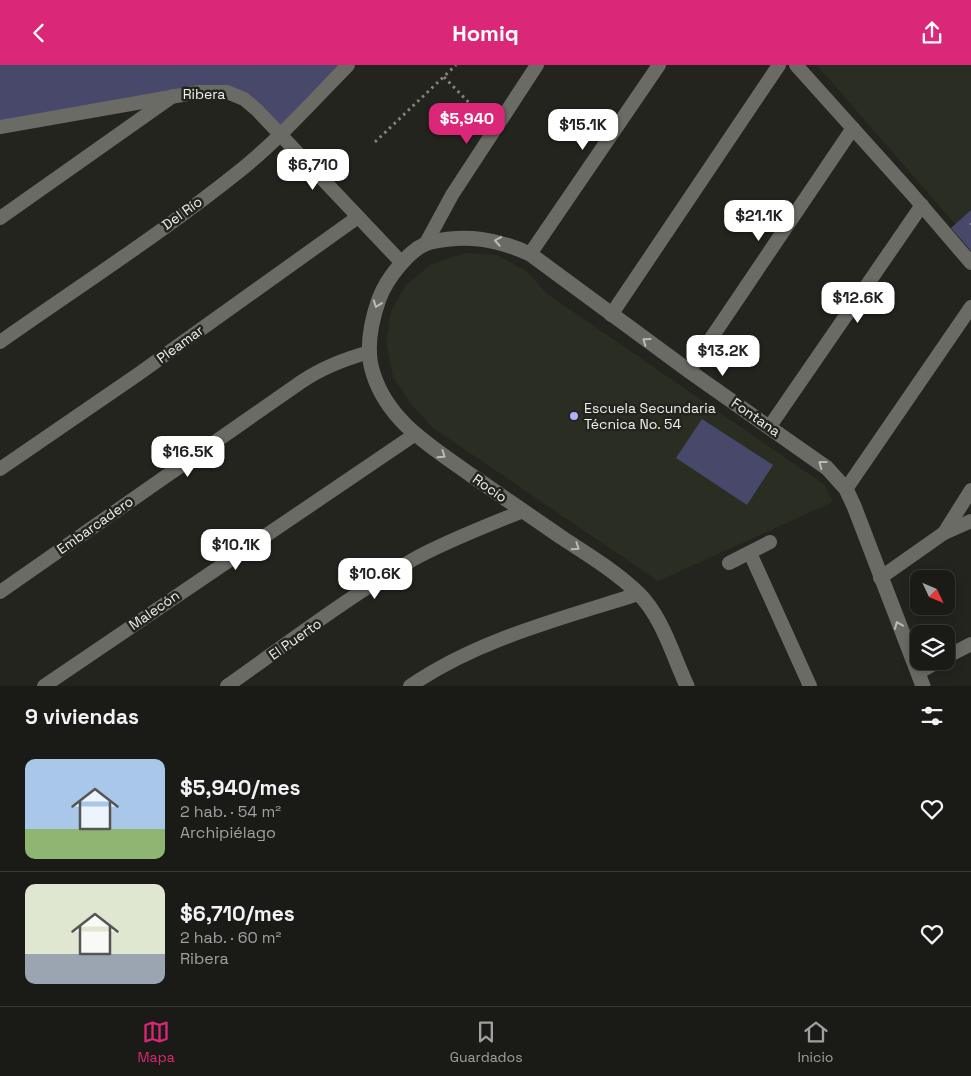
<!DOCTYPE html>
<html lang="es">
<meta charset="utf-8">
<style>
:root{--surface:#1a1b16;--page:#272823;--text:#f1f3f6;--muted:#9fa1a1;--line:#383935;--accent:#db2777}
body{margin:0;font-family:"Space Grotesk",sans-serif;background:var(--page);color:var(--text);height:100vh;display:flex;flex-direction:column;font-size:19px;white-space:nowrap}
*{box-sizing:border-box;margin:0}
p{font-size:16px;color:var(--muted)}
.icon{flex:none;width:28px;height:28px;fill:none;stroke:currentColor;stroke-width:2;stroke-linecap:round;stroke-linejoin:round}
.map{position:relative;height:621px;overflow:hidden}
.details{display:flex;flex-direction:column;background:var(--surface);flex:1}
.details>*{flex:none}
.needle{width:32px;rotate:134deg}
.controls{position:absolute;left:910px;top:505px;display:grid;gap:10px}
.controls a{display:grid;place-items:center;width:45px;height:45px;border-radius:10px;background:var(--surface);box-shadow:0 2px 12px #0003,0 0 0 1px var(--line);font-size:25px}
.price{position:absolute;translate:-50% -42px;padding:0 11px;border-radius:10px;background:#fff;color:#222;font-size:16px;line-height:32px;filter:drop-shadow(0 1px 2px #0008)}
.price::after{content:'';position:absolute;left:50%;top:30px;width:15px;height:11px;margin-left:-8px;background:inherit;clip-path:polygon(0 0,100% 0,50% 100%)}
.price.on{background:var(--accent);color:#fff}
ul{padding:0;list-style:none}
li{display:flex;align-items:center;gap:15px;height:125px;padding:0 25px}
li+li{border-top:1px solid var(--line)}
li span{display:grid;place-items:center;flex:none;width:140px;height:100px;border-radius:10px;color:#555}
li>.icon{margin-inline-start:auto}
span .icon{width:60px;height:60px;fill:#fffc;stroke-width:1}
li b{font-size:21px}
h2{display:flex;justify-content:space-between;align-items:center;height:60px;padding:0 25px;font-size:21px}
header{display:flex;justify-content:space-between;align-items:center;height:65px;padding:0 25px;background:var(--accent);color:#fff;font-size:22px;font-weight:700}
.menu{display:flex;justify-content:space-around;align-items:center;height:70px;border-top:1px solid var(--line);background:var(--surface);font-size:14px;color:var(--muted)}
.menu a{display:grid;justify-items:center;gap:2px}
.menu .on{color:var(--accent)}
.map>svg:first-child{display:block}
.built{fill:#2a2d21}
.green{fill:#47486a}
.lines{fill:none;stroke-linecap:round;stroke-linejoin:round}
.path{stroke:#838480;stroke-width:3;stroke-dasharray:2.5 4;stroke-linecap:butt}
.street{stroke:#696b64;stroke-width:14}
.secondary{stroke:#696b64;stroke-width:15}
.oneway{stroke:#b9bbb6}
.poi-dot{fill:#adaffb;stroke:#23241e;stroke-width:2}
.labels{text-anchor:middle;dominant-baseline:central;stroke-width:5;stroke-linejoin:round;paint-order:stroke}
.street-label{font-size:14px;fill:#eff0ed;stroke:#23241e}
.poi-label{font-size:14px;fill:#eff0ed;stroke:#23241e;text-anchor:start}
</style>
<header><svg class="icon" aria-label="back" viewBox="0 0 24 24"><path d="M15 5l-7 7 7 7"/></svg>Homiq<svg class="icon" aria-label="share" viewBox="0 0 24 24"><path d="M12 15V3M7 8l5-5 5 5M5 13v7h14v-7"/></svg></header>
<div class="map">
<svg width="971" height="621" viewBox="0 0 971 621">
<rect width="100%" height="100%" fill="#23241e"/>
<!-- built -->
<g class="built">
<path d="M817 0H971V145L955 159Z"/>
<path d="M464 188 497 190 528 207 546 228 825 420 833 437 658 516 433 363 411 339 393 312 386 277 391 246 406 220 430 200Z"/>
</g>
<!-- green -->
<g class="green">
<path d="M0 0H348L280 69 227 27 0 62Z"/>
<path d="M971 145V186L951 163Z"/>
<path d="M702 354 773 400 747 440 676 393Z"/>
</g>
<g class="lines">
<!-- path -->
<g class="path">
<path d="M444 12 485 54"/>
<path d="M375 77 456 0"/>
<path d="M971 158V160"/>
</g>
<!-- street -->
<g class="street">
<path d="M796 0 911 128 971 198"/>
<path d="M0 62 199 27H227L244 34 257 45 401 197"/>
<path d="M0 153 173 31"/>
<path d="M426 178 452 130 537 0"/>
<path d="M530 189 659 0"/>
<path d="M611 250 779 0"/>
<path d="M0 277C81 220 165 166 242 104 280 73 314 35 348 0"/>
<path d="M689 306 853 63"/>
<path d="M770 361 922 140"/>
<path d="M0 404 137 310 358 152"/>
<path d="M846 424 971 242"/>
<path d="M944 468 971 425"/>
<path d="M750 488 810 621"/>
<path d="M729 498 770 477"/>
<path d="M880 513 944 468 971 456"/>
<path d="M0 527 301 317C323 302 344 294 370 287"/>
<path d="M946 592 971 579"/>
<path d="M918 608 939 596"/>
<path d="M44 621 414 370"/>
<path d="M227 621C288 578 349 531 414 494 449 475 486 461 523 446"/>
<path d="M410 621C479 574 560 554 638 529"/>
</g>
<!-- secondary -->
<path class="secondary" d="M687 621C673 591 662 551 638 528 615 506 587 489 561 472 531 451 501 431 471 410 432 382 388 357 373 308 365 284 371 257 379 234 386 215 410 182 431 177 467 169 497 174 530 189L689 306 827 403 846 424 854 441 923 621"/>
</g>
<!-- one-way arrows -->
<defs><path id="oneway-chevron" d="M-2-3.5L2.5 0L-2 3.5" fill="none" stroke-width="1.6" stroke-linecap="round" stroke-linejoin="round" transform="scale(1.25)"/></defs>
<g class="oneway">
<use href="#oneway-chevron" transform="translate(498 176) rotate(-170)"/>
<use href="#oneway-chevron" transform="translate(377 239) rotate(110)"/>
<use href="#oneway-chevron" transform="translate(646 276) rotate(-144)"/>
<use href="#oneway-chevron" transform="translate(442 390) rotate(35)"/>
<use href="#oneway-chevron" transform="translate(822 399) rotate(-143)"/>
<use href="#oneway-chevron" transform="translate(576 482) rotate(34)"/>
<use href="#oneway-chevron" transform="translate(898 560) rotate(-112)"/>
</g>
<!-- markers -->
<circle class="poi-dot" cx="574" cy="351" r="5"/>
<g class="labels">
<!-- street labels -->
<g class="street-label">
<text x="204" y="29">Ribera</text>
<text transform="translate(182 148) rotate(-36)">Del Río</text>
<text transform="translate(180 279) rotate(-36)">Pleamar</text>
<text transform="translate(756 352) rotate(35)">Fontana</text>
<text transform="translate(490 423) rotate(35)">Rocío</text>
<text transform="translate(95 460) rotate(-35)">Embarcadero</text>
<text transform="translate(154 545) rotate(-35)">Malecón</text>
<text transform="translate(295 574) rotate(-35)">El Puerto</text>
</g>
<!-- poi labels -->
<g class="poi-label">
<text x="584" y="343">Escuela Secundaria<tspan x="584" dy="16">Técnica No. 54</tspan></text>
</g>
</g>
</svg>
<div class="controls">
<a><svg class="needle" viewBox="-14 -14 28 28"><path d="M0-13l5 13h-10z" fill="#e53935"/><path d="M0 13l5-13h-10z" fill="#9fa1a1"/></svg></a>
<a><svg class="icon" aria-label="layers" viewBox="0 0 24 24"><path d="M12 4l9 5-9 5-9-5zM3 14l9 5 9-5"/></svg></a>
</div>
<b class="price on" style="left:467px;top:80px">$5,940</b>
<b class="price" style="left:583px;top:86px">$15.1K</b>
<b class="price" style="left:313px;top:126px">$6,710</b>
<b class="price" style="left:759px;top:177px">$21.1K</b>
<b class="price" style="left:858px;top:259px">$12.6K</b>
<b class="price" style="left:723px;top:312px">$13.2K</b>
<b class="price" style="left:188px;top:413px">$16.5K</b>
<b class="price" style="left:236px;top:506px">$10.1K</b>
<b class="price" style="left:375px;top:535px">$10.6K</b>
</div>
<section class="details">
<h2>9 viviendas<svg class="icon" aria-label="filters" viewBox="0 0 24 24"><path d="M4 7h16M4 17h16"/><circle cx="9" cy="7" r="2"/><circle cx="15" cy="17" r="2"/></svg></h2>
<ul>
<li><span style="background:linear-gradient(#a9c7e8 70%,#8fb573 0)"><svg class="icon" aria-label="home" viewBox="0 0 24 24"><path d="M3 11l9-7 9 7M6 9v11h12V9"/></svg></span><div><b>$5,940/mes</b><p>2 hab. · 54 m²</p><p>Archipiélago</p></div><svg class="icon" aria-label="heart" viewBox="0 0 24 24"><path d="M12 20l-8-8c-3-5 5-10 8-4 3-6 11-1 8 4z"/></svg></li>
<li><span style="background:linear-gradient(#dfe7d0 70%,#9aa5b1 0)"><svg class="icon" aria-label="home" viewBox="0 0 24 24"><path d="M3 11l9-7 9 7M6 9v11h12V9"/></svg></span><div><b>$6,710/mes</b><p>2 hab. · 60 m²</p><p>Ribera</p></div><svg class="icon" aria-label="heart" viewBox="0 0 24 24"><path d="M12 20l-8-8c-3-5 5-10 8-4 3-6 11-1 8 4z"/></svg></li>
</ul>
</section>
<nav class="menu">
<a class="on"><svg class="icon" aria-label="map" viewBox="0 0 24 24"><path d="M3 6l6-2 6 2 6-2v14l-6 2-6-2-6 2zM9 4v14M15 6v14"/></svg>Mapa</a>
<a><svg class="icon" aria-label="saved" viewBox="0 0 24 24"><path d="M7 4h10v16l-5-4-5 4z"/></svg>Guardados</a>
<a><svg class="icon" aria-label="home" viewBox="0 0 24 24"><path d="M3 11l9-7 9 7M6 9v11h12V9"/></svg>Inicio</a>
</nav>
